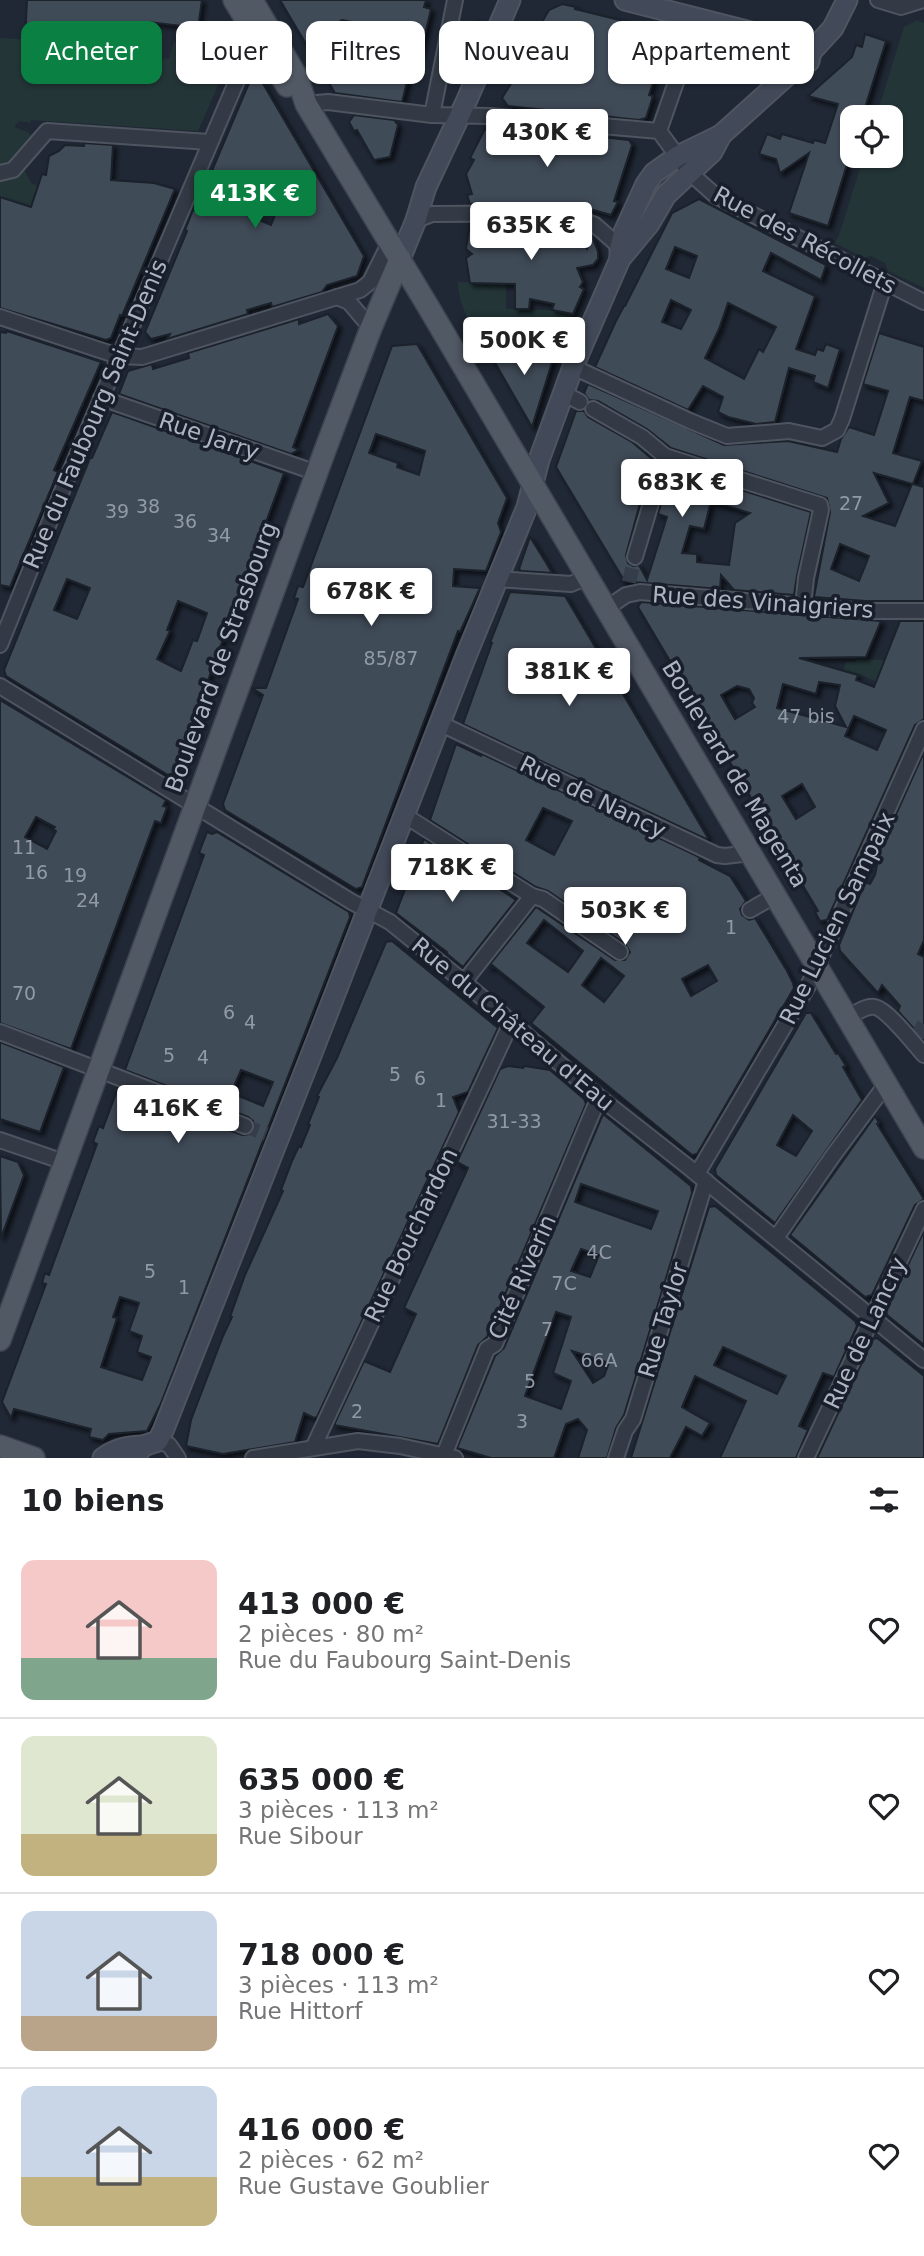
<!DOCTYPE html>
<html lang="fr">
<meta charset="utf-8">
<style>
:root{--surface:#fff;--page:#f2f2f2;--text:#202124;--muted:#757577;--line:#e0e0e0;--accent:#0b8043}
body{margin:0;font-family:"DejaVu Sans",sans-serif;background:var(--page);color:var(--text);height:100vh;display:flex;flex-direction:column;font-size:26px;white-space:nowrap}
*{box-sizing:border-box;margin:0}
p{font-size:23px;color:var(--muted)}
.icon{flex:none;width:38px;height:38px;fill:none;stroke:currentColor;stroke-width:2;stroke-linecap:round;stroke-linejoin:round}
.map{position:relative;height:1458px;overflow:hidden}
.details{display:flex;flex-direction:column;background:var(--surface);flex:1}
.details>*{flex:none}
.guide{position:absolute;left:21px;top:21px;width:882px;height:63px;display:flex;gap:14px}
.tools{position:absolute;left:840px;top:105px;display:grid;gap:14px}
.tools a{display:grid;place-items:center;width:63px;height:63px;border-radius:14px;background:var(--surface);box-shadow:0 2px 5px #0004;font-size:35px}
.price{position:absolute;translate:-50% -60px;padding:0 16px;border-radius:7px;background:#fff;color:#222;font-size:23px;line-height:46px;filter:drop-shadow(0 2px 4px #0008)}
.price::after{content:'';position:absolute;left:50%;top:42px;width:21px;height:16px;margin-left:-10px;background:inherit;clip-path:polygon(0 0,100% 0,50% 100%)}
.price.current{background:var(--accent);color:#fff}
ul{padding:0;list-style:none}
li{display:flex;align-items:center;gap:21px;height:175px;padding:0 21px}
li+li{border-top:2px solid var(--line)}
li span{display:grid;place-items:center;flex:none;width:196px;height:140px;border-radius:14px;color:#555}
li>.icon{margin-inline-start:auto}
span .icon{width:84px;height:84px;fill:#fffc;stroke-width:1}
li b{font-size:30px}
h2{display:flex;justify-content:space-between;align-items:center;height:84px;padding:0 21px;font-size:30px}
.tag{padding:0 24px;border-radius:14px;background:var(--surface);box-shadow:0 2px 5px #0004;font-size:24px;line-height:63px}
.tag.current{background:var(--accent);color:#fff}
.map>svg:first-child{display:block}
.green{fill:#233537}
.building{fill:#414b59;stroke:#1b212c;stroke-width:2;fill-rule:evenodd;filter:url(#shadow)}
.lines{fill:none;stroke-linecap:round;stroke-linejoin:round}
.street-tunnel{stroke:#353d4a;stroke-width:14;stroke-dasharray:14 7;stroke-linecap:butt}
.street-casing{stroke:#4e5560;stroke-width:18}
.secondary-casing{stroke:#4e5560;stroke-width:23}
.primary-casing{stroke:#3d434f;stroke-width:24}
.street{stroke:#333a45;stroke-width:14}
.secondary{stroke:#424958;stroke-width:19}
.primary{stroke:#515965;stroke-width:21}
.labels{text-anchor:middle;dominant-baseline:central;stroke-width:7;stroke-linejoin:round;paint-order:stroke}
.number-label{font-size:19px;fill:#929aa8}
.street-label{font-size:23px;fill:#adb5c2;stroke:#191f2a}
</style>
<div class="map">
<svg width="924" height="1458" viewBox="0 0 924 1458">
<defs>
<filter id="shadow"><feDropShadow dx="3.5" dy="3.5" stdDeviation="2" flood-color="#0009"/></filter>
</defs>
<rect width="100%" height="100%" fill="#202835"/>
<!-- green -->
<g class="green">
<path d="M917 20 924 23V288L888 271 885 263 871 256 864 258 835 243 839 235 864 156H891V117H876L904 27Z"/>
<path d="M0 38 34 40 32 71 71 73V78L109 80 120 76 130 77 132 80C141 81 159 68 164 58L169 59 174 42C201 47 202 56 227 38L235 46 198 131 31 120V123L19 121 14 127 28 132 34 138 8 165 0 167Z"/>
<path d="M23 167 31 183 39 186 31 207 0 197V179L12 178Z"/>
<path d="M458 282 506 283V309L553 310 573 314 553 359 505 345 490 354C476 332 458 309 458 282Z"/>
<path d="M856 659 885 660 877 682 859 674 844 670 846 662H856Z"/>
</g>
<!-- building -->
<g class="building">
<path d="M27 0H202L198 28 149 22 143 47 131 57 65 53 56 42 25 40Z"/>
<path d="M280 0H426L424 7 431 9 420 55 414 53 402 102 335 93ZM342 20 357 23 353 45 338 43 333 33 334 25Z"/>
<path d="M562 4 576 7 575 9 648 27V24L665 28 672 38 665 59 661 58 649 95 653 96 646 118 639 120 508 106 502 98 514 79 517 81 538 42 534 40V36L549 10Z"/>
<path d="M479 21 486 25 474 51 468 49V43L472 26Z"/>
<path d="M865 34 886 41 862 117H852V148L828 226 789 213 809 153 780 173 776 159 759 154 767 134 780 139 782 134 813 143 814 140 825 143 838 104 808 96 852 57 856 45 862 47Z"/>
<path d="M262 82 364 256 357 276 327 285 322 292 272 307 271 303 247 310 248 314 167 339 170 334 151 339 145 332 187 231 185 230 193 210 195 211 249 83ZM251 190 280 202 271 225 219 203 247 198Z"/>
<path d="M354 115 394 120 398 125 390 157 374 160 357 130 354 131 349 122Z"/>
<path d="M499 126 629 140 632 145 614 201 618 202 611 215 569 203 470 204 467 195 472 194 466 174 474 160 470 158 485 129 490 131Z"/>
<path d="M84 143 113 145 111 180 154 183 175 189 122 316 120 315 111 338 106 340 0 308V197L31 207 42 174 46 175 49 156 59 151 65 145 84 146Z"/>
<path d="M699 199 826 265 821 280 771 253 763 271 815 296 796 349 815 355 817 349 823 351 826 344 840 349 828 388 813 382 815 376 789 368 775 422 756 424 728 417 718 412 723 397 703 386 688 410 595 367 616 321 624 306H625L672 213ZM675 247 697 256 689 278 666 269ZM671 300 691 310 681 329 662 322ZM728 303 776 327 763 352 759 349 744 379 705 358 719 329Z"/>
<path d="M470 223 566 224 568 225V229L587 249 592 236 598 252V259L593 265 577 268 583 282 580 287 584 289 573 314 552 310 554 304 530 299 529 309H515V284L470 283 466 258 472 254 466 249Z"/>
<path d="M328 314 338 326 293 447 299 450 291 454 119 394 128 371 152 364 153 369 189 358 188 353 299 319V324Z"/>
<path d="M7 331 101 362 54 470 58 472 10 587 0 585V332L6 333Z"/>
<path d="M879 333 924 347V401L910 397 893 453 922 461 913 484 924 487V601H866L814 597 830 512 827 498 671 448 647 429 598 401 589 400 584 393 588 384 724 445 788 441 837 452 841 439 849 427 874 435 888 391 863 384ZM874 473 912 484 895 526 863 516 889 503ZM840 544 869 556 859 581 831 569Z"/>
<path d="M417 344 507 498 498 523 501 532 486 571 454 569 453 586 480 588 460 632 458 631 362 887 356 889 225 810 223 804 263 695 252 688H266L298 599 294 598 298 586 303 587 392 346ZM376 434 425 451 419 475 397 467 398 463 369 453Z"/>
<path d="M504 345 529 352V359L532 353 553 359 532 427 490 354Z"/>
<path d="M576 411H584L588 417 632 442 652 459 626 555 628 563 633 566 639 565 647 580 667 517 658 514 671 470 674 469 811 512 797 576 794 595 734 590 721 575 720 589 621 581 622 577 556 467ZM711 501 750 513 735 523 729 565 697 562V554L682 553 690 526 704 529Z"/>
<path d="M112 412 284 473 174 773 168 775 6 676 4 670 90 458H92ZM67 579 90 588 77 619 54 610ZM178 601 207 613 197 641 193 640 181 671 157 659 170 631 167 630Z"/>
<path d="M530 537 545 561 552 573 521 571 519 569Z"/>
<path d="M510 592 565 596 708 838 706 839 463 724 492 643H490Z"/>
<path d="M641 602 881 621 866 657 799 658 858 675 856 680 874 687 900 621H924V719L915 725 827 920 820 921 815 912 818 911 638 607ZM819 682 840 685 835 706 846 727 777 708 783 684 816 694ZM737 686 749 689 754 698 752 703 755 707 735 719 721 695ZM854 716 886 730 877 750 845 736ZM802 784 815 807 796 819 782 796Z"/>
<path d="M0 700 166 800 163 806 167 807 161 823 155 821 71 1049 0 1023ZM36 817 55 827 53 829 56 831 47 849 25 837Z"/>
<path d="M456 744 481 756 482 754 693 854 700 858 699 860 730 876 746 901 740 909 742 915 749 920 755 918 787 971 793 983 794 988 697 1154 692 1155 531 1023 544 1007 492 965 490 968 488 967 536 907 615 960H625L630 952 625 944 548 891 536 887 430 820ZM543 808 572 821 554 855 526 840ZM544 920 583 951 568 972 527 943ZM601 958 624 976 604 1002 582 985ZM708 965 717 981 691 996 682 979Z"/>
<path d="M924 752V940L918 954 924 957V1040L898 1011 900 1006 882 985 878 993 840 951 839 945 865 882 870 884 875 875 878 860 876 859Z"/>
<path d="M207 832 212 834 217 832 349 912 350 917 161 1403 147 1431 109 1434 103 1440 89 1437 91 1429 14 1409 11 1418 2 1402 46 1284 42 1283 45 1273 49 1275 97 1144 93 1142 99 1126 103 1128 118 1088 242 1135 250 1134 254 1129 253 1121 248 1117 125 1070 204 855 199 853ZM241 1070 273 1082 263 1106 231 1093ZM120 1297 139 1303 129 1331 142 1336 137 1352 151 1357 142 1380 101 1367 117 1318 113 1317Z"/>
<path d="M424 839 516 900 463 967 446 953 447 952 396 913Z"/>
<path d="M392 941 498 1028 468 1092 453 1097 459 1112 317 1417 314 1418 304 1413 295 1442 223 1454 186 1446 191 1420 223 1336 232 1317H230L245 1275 278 1202 283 1191 281 1190 292 1161 299 1146 301 1147 310 1125 308 1124 319 1097 317 1096 337 1058 386 942Z"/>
<path d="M806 1013H811L836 1054 838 1053 846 1066 843 1067 862 1100 775 1223 716 1175 715 1169ZM793 1115 812 1131 796 1156 777 1145Z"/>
<path d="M0 1042 64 1067 40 1132 0 1119Z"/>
<path d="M508 1066 523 1068 525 1066 550 1070 584 1099 586 1104 487 1337 478 1345 438 1444 334 1425 364 1361 390 1372 416 1314 404 1308 468 1168 457 1162 500 1069Z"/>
<path d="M603 1114 691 1186 692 1193 624 1415 616 1428 607 1458H578L587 1430 578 1419 566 1424 554 1458H491L457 1448 495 1356 504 1348ZM581 1184 658 1211 651 1229 575 1202ZM581 1249 599 1255 590 1277 571 1271ZM556 1312 571 1317 553 1373 571 1381 561 1409 525 1396ZM572 1351 609 1363 604 1376 593 1383Z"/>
<path d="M875 1116 879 1123 877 1124 924 1199 915 1205 872 1295 865 1297 790 1235Z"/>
<path d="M0 1156 18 1162 24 1175 1 1238Z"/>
<path d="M715 1206 855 1321 857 1326 834 1377 823 1373 799 1426 808 1430 796 1458H720L746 1401 695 1376 682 1407 710 1423 702 1436 686 1427 670 1458H631L709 1207ZM723 1347 786 1376 777 1394 714 1365Z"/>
<path d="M924 1231V1345L887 1315 886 1311Z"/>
<path d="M877 1338 924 1376V1458H817L873 1339Z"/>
</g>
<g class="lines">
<!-- street-tunnel -->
<g class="street-tunnel">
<path d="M629 582 635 557"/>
<path d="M917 1036 924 1024"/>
<path d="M245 1126 266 1134"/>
</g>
<!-- street casing -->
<g class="street-casing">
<g id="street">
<path d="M878 0 901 7 923 0"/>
<path d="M306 104 328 102 432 115 490 116 659 131 689 172 716 196 924 302"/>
<path d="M432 115 455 0"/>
<path d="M659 131 698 19"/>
<path d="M0 173 13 170 47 131 209 142"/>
<path d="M416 220 432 214 564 213 595 225 620 247"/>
<path d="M337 297 349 302 371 328"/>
<path d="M0 317 118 356 142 357 360 290 370 282 390 242"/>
<path d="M573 367 690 421 727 436 789 431 822 438 837 430 842 419 885 282"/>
<path d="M563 393 580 402"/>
<path d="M101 398 317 473"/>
<path d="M593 409 642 437 665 456"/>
<path d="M635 557 665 456 820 505 821 510 806 578 803 606"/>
<path d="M497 579 571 584 588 577"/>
<path d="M607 608 626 595 640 592 866 611H924"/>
<path d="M0 645 66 481 238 78 246 69 276 51"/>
<path d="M0 686 352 902 390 922 464 982 599 1097 687 1166 924 1360"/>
<path d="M439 723 717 855 725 856 751 853"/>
<path d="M404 815 532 896 543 899 620 952"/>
<path d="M750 910 776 895"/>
<path d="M464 982 532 896"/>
<path d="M848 1017C855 1014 866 1005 875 1007 888 1010 914 1044 924 1055"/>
<path d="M0 1032 245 1126"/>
<path d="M0 1140 64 1162"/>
<path d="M697 1174 808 986 924 729"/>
<path d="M776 1238 832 1157 887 1083"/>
<path d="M158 1441 169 1445 178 1458"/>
<path d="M313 1448 511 1023"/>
<path d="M444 1455 487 1349 495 1344 599 1097"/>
<path d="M253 1458 358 1441 400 1446 455 1458"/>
<path d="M616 1458 625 1431 633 1419 706 1181"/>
<path d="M806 1458 924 1209"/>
</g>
</g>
<!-- secondary casing -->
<g class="secondary-casing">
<g id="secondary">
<path d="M625 0 766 36 784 42 799 52"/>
<path d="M620 258V247L624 232 646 184 654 173 678 156 721 135 802 62 809 61 811 52 833 28 847 0"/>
<path d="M400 259 416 220 426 187 466 102 510 0"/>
<path d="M103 1458C115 1449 128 1446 143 1446"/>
<path d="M134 1458 143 1446 158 1441 163 1431 312 1053 466 656 527 507 539 460 573 367 620 259 649 224 666 195 712 152 721 135"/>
</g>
</g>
<!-- primary casing -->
<g class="primary-casing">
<g id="primary">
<path d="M234 0 287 86"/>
<path d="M252 0 297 77 306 104 429 308 924 1148"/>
<path d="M0 1340 324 453 371 328 400 259"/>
<path d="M0 1446 34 1458"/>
</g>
</g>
<!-- street -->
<use href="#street" class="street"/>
<!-- secondary -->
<use href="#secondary" class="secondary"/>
<!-- primary -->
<use href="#primary" class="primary"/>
</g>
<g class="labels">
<!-- number labels -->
<g class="number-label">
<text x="851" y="503">27</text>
<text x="148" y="506">38</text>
<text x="117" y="511">39</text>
<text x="185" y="521">36</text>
<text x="219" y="535">34</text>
<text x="391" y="658">85/87</text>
<text x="806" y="716">47 bis</text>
<text x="24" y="847">11</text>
<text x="36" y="872">16</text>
<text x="75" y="875">19</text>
<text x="88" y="900">24</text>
<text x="731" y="927">1</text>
<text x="24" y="993">70</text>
<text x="229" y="1012">6</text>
<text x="250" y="1022">4</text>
<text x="169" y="1055">5</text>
<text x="203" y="1057">4</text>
<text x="395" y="1074">5</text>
<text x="420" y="1078">6</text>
<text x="441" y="1100">1</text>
<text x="514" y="1121">31-33</text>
<text x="599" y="1252">4C</text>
<text x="150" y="1271">5</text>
<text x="564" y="1283">7C</text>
<text x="184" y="1287">1</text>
<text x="547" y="1329">7</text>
<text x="599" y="1360">66A</text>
<text x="530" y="1381">5</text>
<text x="357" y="1411">2</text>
<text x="522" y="1421">3</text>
</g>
<!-- street labels -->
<g class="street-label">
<text transform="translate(805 240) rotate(28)">Rue des Récollets</text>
<text transform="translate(95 414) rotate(-67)">Rue du Faubourg Saint-Denis</text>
<text transform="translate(209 436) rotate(19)">Rue Jarry</text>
<text transform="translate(763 602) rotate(4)">Rue des Vinaigriers</text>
<text transform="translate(221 657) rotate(-70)">Boulevard de Strasbourg</text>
<text transform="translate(735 774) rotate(59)">Boulevard de Magenta</text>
<text transform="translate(593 797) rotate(26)">Rue de Nancy</text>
<text transform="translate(837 918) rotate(-64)">Rue Lucien Sampaix</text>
<text transform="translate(513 1024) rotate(40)">Rue du Château d'Eau</text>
<text transform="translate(411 1235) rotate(-65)">Rue Bouchardon</text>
<text transform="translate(522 1277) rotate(-66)">Cité Riverin</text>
<text transform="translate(663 1320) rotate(-73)">Rue Taylor</text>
<text transform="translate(865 1333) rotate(-65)">Rue de Lancry</text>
</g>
</g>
</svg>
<div class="tools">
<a><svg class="icon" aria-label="locate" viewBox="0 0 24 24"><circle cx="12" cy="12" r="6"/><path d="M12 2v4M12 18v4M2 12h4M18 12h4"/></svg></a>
</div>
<b class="price" style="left:547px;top:169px">430K €</b>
<b class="price current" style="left:255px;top:230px">413K €</b>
<b class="price" style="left:531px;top:262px">635K €</b>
<b class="price" style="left:524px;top:377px">500K €</b>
<b class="price" style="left:682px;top:519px">683K €</b>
<b class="price" style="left:371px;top:628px">678K €</b>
<b class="price" style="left:569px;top:708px">381K €</b>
<b class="price" style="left:452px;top:904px">718K €</b>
<b class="price" style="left:625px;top:947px">503K €</b>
<b class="price" style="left:178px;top:1145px">416K €</b>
<div class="guide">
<a class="tag current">Acheter</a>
<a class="tag">Louer</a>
<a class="tag">Filtres</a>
<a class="tag">Nouveau</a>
<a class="tag">Appartement</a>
</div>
</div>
<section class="details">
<h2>10 biens<svg class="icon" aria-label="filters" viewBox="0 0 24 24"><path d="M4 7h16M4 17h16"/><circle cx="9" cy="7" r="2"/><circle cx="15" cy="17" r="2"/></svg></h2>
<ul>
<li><span style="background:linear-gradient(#f6c9c9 70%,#7fa58c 0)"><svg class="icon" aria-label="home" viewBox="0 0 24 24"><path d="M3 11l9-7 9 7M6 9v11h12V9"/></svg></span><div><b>413 000 €</b><p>2 pièces · 80 m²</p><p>Rue du Faubourg Saint-Denis</p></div><svg class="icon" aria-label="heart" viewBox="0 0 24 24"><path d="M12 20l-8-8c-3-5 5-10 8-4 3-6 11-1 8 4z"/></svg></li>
<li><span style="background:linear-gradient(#dfe7d0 70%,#c2b280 0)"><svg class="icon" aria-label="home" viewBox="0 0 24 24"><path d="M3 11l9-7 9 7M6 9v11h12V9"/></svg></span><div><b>635 000 €</b><p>3 pièces · 113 m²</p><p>Rue Sibour</p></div><svg class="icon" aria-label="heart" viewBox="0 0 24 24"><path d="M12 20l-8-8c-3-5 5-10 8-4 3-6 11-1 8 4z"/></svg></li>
<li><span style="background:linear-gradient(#c9d6e8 75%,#b9a48a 0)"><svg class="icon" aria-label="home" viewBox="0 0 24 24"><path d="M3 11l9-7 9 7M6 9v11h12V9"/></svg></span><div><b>718 000 €</b><p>3 pièces · 113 m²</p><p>Rue Hittorf</p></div><svg class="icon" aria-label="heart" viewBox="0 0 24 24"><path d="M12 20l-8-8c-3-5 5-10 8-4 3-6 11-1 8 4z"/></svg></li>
<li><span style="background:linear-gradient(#c9d6e8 65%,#c2b280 0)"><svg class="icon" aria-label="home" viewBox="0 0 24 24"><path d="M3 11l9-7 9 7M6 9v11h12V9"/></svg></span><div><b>416 000 €</b><p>2 pièces · 62 m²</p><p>Rue Gustave Goublier</p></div><svg class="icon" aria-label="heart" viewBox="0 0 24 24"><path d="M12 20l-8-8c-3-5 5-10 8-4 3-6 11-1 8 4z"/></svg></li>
</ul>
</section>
